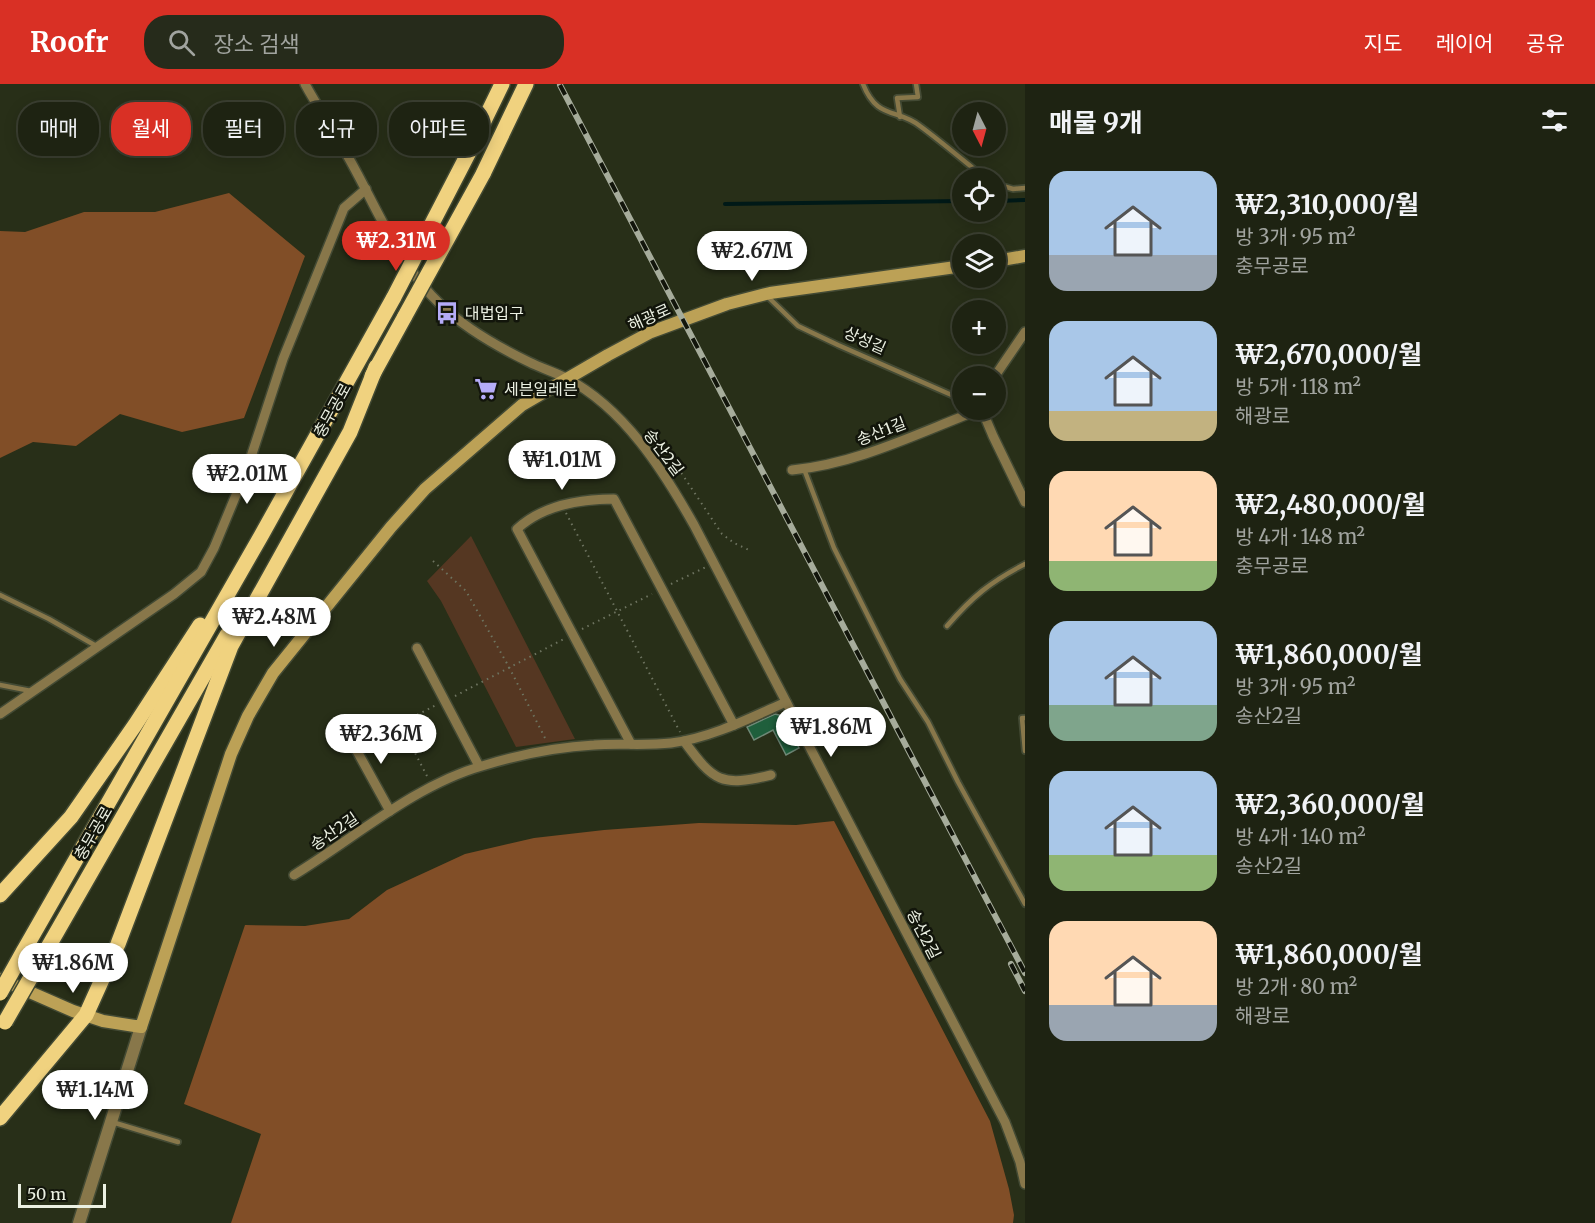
<!DOCTYPE html>
<html lang="ko">
<meta charset="utf-8">
<style>
:root{--surface:#1e2312;--page:#262b1b;--text:#f1f3f6;--muted:#a1a49f;--line:#3c4032;--accent:#d93025}
body{margin:0;font-family:Merriweather,"Noto Sans KR",serif;background:var(--page);color:var(--text);height:100vh;display:flex;flex-direction:column;font-size:22px;white-space:nowrap}
*{box-sizing:border-box;margin:0}
p{font-size:20px;color:var(--muted)}
.icon{flex:none;width:33px;height:33px;fill:none;stroke:currentColor;stroke-width:2;stroke-linecap:round;stroke-linejoin:round}
.map{position:relative;flex:1;overflow:hidden}
.side{display:flex;flex-direction:column;background:var(--surface);width:570px}
.side>*{flex:none}
.hud{position:absolute;left:18px;top:18px;width:570px;height:54px;display:flex;gap:12px}
.needle{width:39px;rotate:174deg}
.tools{position:absolute;left:952px;top:18px;display:grid;gap:12px}
.tools a{display:grid;place-items:center;width:54px;height:54px;border-radius:50%;background:var(--surface);box-shadow:0 3px 15px #0003,0 0 0 2px var(--line);font-size:30px}
.scale{position:absolute;left:18px;bottom:15px;width:88px;box-sizing:border-box;padding-left:6px;border:3px solid #ebf0e2;border-top:0;font-size:16px;line-height:21px;white-space:nowrap;color:#ebf0e2;-webkit-text-stroke:4px #12150b;paint-order:stroke}
.price{position:absolute;translate:-50% -51px;padding:0 14px;border-radius:21px;background:#fff;color:#222;font-size:20px;line-height:39px;filter:drop-shadow(0 2px 3px #0008)}
.price::after{content:'';position:absolute;left:50%;top:36px;width:18px;height:14px;margin-left:-9px;background:inherit;clip-path:polygon(0 0,100% 0,50% 100%)}
.price.selected{background:var(--accent);color:#fff}
ul{padding:0;list-style:none}
li{display:flex;align-items:center;gap:18px;height:150px;padding:0 24px}
li span{display:grid;place-items:center;flex:none;width:168px;height:120px;border-radius:18px;color:#555}
li>.icon{margin-inline-start:auto}
span .icon{width:72px;height:72px;fill:#fffc;stroke-width:1}
li b{font-size:26px}
h2{display:flex;justify-content:space-between;align-items:center;height:72px;padding:0 24px;font-size:26px}
.pill{padding:0 21px;border-radius:24px;background:var(--surface);box-shadow:0 3px 15px #0003,0 0 0 2px var(--line);font-size:21px;line-height:54px}
.pill.selected{background:var(--accent);color:#fff}
header{display:flex;align-items:center;gap:36px;box-sizing:border-box;height:84px;padding:0 30px;background:var(--accent);color:#fff}
header strong{font-size:28px}
nav{display:flex;gap:33px;margin-inline-start:auto;font-size:21px}
.search{width:420px;height:54px;background:var(--page);display:flex;align-items:center;gap:15px;box-sizing:border-box;padding:0 21px;border-radius:24px;color:var(--muted);font-size:22px}
main{display:flex;flex:1;min-height:0}
.map>svg:first-child{display:block}
.green{fill:#553722}
.forest{fill:#814e27}
.lines{fill:none;stroke-linecap:round;stroke-linejoin:round}
.stream{stroke:#001917;stroke-width:4}
.building{fill:#1f5f3c;stroke:#6f8977;stroke-width:1.5}
.service-casing{stroke:#434a34;stroke-width:8}
.minor-casing{stroke:#434a34;stroke-width:12}
.tertiary-casing{stroke:#434a34;stroke-width:15}
.secondary-casing{stroke:#434a34;stroke-width:15}
.trunk-casing{stroke:#434a34;stroke-width:18}
.path{stroke:#6e7460;stroke-width:2;stroke-dasharray:1.5 4.5;stroke-linecap:butt}
.service{stroke:#88774a;stroke-width:4.5}
.minor{stroke:#88774a;stroke-width:9}
.tertiary{stroke:#88774a;stroke-width:12}
.secondary{stroke:#bca156;stroke-width:12}
.trunk{stroke:#f0d27f;stroke-width:15}
.rail-casing{stroke:#a6ac9b;stroke-width:6}
.rail{stroke:#12150b;stroke-width:4;stroke-dasharray:11;stroke-linecap:butt}
.trunk-bridge-casing{stroke:#434a34;stroke-width:18;stroke-linecap:butt}
.trunk-bridge{stroke:#f0d27f;stroke-width:15}
.labels{text-anchor:middle;dominant-baseline:central;stroke-width:5;stroke-linejoin:round;paint-order:stroke}
.poi-label{font-size:16px;fill:#ebf0e2;stroke:#12150b;text-anchor:start}
.street-label{font-size:16px;fill:#ebf0e2;stroke:#12150b}
</style>
<header>
<strong>Roofr</strong>
<div class="search"><svg class="icon" aria-label="search" viewBox="0 0 24 24"><circle cx="10" cy="10" r="6"/><path d="M15 15l6 6"/></svg>장소 검색</div>
<nav><a>지도</a><a>레이어</a><a>공유</a></nav>
</header>
<main>
<div class="map">
<svg width="1025" height="1139" viewBox="0 0 1025 1139">
<rect width="100%" height="100%" fill="#282f18"/>
<!-- green -->
<path class="green" d="M471 452 575 655 516 663 441 517 427 497Z"/>
<!-- forest -->
<g class="forest">
<path d="M229 109 305 172 244 334 182 348 120 330 76 362 33 358 0 374V147L25 148 84 128H155Z"/>
<path d="M834 737 990 1037 1009 1105 1014 1131 1013 1139H231L261 1050 184 1020 245 841 305 842 349 835 387 806 465 770 534 754 604 746 699 739 796 741Z"/>
</g>
<g class="lines">
<!-- stream -->
<g class="stream">
<path d="M996 117 1025 116"/>
<path d="M725 120 963 117"/>
</g>
</g>
<!-- building -->
<path class="building" d="M775 630 783 632 799 664 786 671 773 646 754 656 747 643Z"/>
<g class="lines">
<!-- service casing -->
<g class="service-casing">
<g id="service">
<path d="M863 0C877 36 897 24 920 42 943 59 964 77 985 94"/>
<path d="M900 33 897 14 918 13 916 0"/>
<path d="M996 100 1013 105 1025 104"/>
<path d="M767 212 798 242 838 261 963 316"/>
<path d="M804 385 834 464 878 552 900 595 928 638 958 698 1025 820"/>
<path d="M0 511 49 535 98 563"/>
<path d="M947 542C972 513 990 498 1025 480"/>
<path d="M0 601 31 607"/>
<path d="M1025 634H1022L1025 667"/>
<path d="M112 1038 178 1058"/>
</g>
</g>
<!-- minor casing -->
<g class="minor-casing">
<g id="minor">
<path d="M305 0C318 24 334 47 347 71 376 121 398 181 441 221 466 245 498 263 529 278 541 284 554 288 566 294 624 324 663 386 694 441L1005 1038 1020 1078 1025 1100"/>
<path d="M995 292 1025 248"/>
<path d="M982 326 993 352 1025 418"/>
<path d="M792 386C857 380 918 349 979 326"/>
<path d="M417 564 479 682"/>
<path d="M0 630 174 510 201 488 214 464 248 382 283 275 344 124 366 105"/>
<path d="M347 649 390 727"/>
<path d="M684 657C714 698 721 703 771 691"/>
<path d="M631 660 517 445C543 421 580 415 614 415L734 641"/>
<path d="M294 791C353 755 415 701 482 682 518 671 556 663 594 661 619 659 645 662 671 659 711 654 750 634 786 618"/>
</g>
</g>
<!-- tertiary casing -->
<g class="tertiary-casing">
<path id="tertiary" d="M79 1139 141 943"/>
</g>
<!-- secondary casing -->
<g class="secondary-casing">
<g id="secondary">
<path d="M996 177 1025 172"/>
<path d="M0 895 73 927 103 937 141 943 231 670 248 632 273 589 391 443 425 405 522 321 608 271 651 248 727 220 770 209 963 182"/>
</g>
</g>
<!-- trunk casing -->
<g class="trunk-casing">
<g id="trunk">
<path d="M468 70 502 0"/>
<path d="M483 90 526 0"/>
<path d="M372 292 405 232"/>
<path d="M0 811 71 733 135 641 200 541"/>
<path d="M23 868 261 452 394 213"/>
<path d="M39 879 227 551"/>
<path d="M0 1034 86 931 118 860 231 562 350 348 376 283"/>
</g>
</g>
<!-- path -->
<g class="path">
<path d="M668 378 674 380 678 384 722 450 734 459 749 466"/>
<path d="M566 429 680 648"/>
<path d="M433 477 466 507 509 583 546 656"/>
<path d="M671 500 706 483"/>
<path d="M582 545 652 510"/>
<path d="M455 612 564 555"/>
<path d="M427 692 400 640 436 621"/>
</g>
<!-- service -->
<use href="#service" class="service"/>
<!-- minor -->
<use href="#minor" class="minor"/>
<!-- tertiary -->
<use href="#tertiary" class="tertiary"/>
<!-- secondary -->
<use href="#secondary" class="secondary"/>
<!-- trunk -->
<use href="#trunk" class="trunk"/>
<!-- rail casing -->
<g class="rail-casing">
<g id="rail">
<path d="M560 1 1025 889"/>
<path d="M1011 880 1025 907"/>
</g>
</g>
<!-- rail -->
<use href="#rail" class="rail"/>
<!-- trunk-bridge casing -->
<g class="trunk-bridge-casing">
<g id="trunk-bridge">
<path d="M394 213 468 70"/>
<path d="M405 232 483 90"/>
<path d="M0 909 23 868"/>
<path d="M5 938 39 879"/>
</g>
</g>
<!-- trunk-bridge -->
<use href="#trunk-bridge" class="trunk-bridge"/>
</g>
<!-- icons -->
<defs>
<g id="bus-bare" transform="scale(1.8)"><path d="M-5-6H5V4H4V6H2V4H-2V6H-4V4H-5ZM-3.5-4V0h7V-4ZM-3.5 1.2v1.5H-2V1.2ZM2 1.2v1.5H3.5V1.2Z" fill="#b5acf8" stroke="#12150b" stroke-width="2.5" paint-order="stroke"/></g>
<g id="supermarket-bare" transform="scale(1.8)"><path d="M-6-5.5h2.5l.6 2H6L4.5 2H-2.5L-4.4-4H-6ZM-1.5 3.2a1.3 1.3 0 1 0 .1 0ZM3 3.2a1.3 1.3 0 1 0 .1 0Z" fill="#b5acf8" stroke="#12150b" stroke-width="2.5" paint-order="stroke"/></g>
</defs>
<g fill-rule="evenodd">
<use href="#bus-bare" x="447" y="229"/>
<use href="#supermarket-bare" x="486" y="305"/>
</g>
<g class="labels">
<!-- poi labels -->
<g class="poi-label">
<text x="465" y="229">대법입구</text>
<text x="504" y="305">세븐일레븐</text>
</g>
<!-- street labels -->
<g class="street-label">
<text transform="translate(649 233) rotate(-24)">해광로</text>
<text transform="translate(865 256) rotate(24)">상성길</text>
<text transform="translate(332 326) rotate(-61)">충무공로</text>
<text transform="translate(881 347) rotate(-21)">송산1길</text>
<text transform="translate(664 368) rotate(53)">송산2길</text>
<text transform="translate(334 747) rotate(-34)">송산2길</text>
<text transform="translate(93 749) rotate(-60)">충무공로</text>
<text transform="translate(924 850) rotate(63)">송산2길</text>
</g>
</g>
</svg>
<div class="tools">
<a><svg class="needle" viewBox="-14 -14 28 28"><path d="M0-13l5 13h-10z" fill="#e53935"/><path d="M0 13l5-13h-10z" fill="#a1a49f"/></svg></a>
<a><svg class="icon" aria-label="locate" viewBox="0 0 24 24"><circle cx="12" cy="12" r="6"/><path d="M12 2v4M12 18v4M2 12h4M18 12h4"/></svg></a>
<a><svg class="icon" aria-label="layers" viewBox="0 0 24 24"><path d="M12 4l9 5-9 5-9-5zM3 14l9 5 9-5"/></svg></a>
<a>+</a>
<a>−</a>
</div>
<div class="scale">50 m</div>
<b class="price selected" style="left:396px;top:188px">₩2.31M</b>
<b class="price" style="left:752px;top:198px">₩2.67M</b>
<b class="price" style="left:562px;top:407px">₩1.01M</b>
<b class="price" style="left:247px;top:421px">₩2.01M</b>
<b class="price" style="left:274px;top:564px">₩2.48M</b>
<b class="price" style="left:831px;top:674px">₩1.86M</b>
<b class="price" style="left:381px;top:681px">₩2.36M</b>
<b class="price" style="left:73px;top:910px">₩1.86M</b>
<b class="price" style="left:95px;top:1037px">₩1.14M</b>
<div class="hud">
<a class="pill">매매</a>
<a class="pill selected">월세</a>
<a class="pill">필터</a>
<a class="pill">신규</a>
<a class="pill">아파트</a>
</div>
</div>
<section class="side">
<h2>매물 9개<svg class="icon" aria-label="filters" viewBox="0 0 24 24"><path d="M4 7h16M4 17h16"/><circle cx="9" cy="7" r="2"/><circle cx="15" cy="17" r="2"/></svg></h2>
<ul>
<li><span style="background:linear-gradient(#a9c7e8 70%,#9aa5b1 0)"><svg class="icon" aria-label="home" viewBox="0 0 24 24"><path d="M3 11l9-7 9 7M6 9v11h12V9"/></svg></span><div><b>₩2,310,000/월</b><p>방 3개 · 95 m²</p><p>충무공로</p></div></li>
<li><span style="background:linear-gradient(#a9c7e8 75%,#c2b280 0)"><svg class="icon" aria-label="home" viewBox="0 0 24 24"><path d="M3 11l9-7 9 7M6 9v11h12V9"/></svg></span><div><b>₩2,670,000/월</b><p>방 5개 · 118 m²</p><p>해광로</p></div></li>
<li><span style="background:linear-gradient(#ffd9b3 75%,#8fb573 0)"><svg class="icon" aria-label="home" viewBox="0 0 24 24"><path d="M3 11l9-7 9 7M6 9v11h12V9"/></svg></span><div><b>₩2,480,000/월</b><p>방 4개 · 148 m²</p><p>충무공로</p></div></li>
<li><span style="background:linear-gradient(#a9c7e8 70%,#7fa58c 0)"><svg class="icon" aria-label="home" viewBox="0 0 24 24"><path d="M3 11l9-7 9 7M6 9v11h12V9"/></svg></span><div><b>₩1,860,000/월</b><p>방 3개 · 95 m²</p><p>송산2길</p></div></li>
<li><span style="background:linear-gradient(#a9c7e8 70%,#8fb573 0)"><svg class="icon" aria-label="home" viewBox="0 0 24 24"><path d="M3 11l9-7 9 7M6 9v11h12V9"/></svg></span><div><b>₩2,360,000/월</b><p>방 4개 · 140 m²</p><p>송산2길</p></div></li>
<li><span style="background:linear-gradient(#ffd9b3 70%,#9aa5b1 0)"><svg class="icon" aria-label="home" viewBox="0 0 24 24"><path d="M3 11l9-7 9 7M6 9v11h12V9"/></svg></span><div><b>₩1,860,000/월</b><p>방 2개 · 80 m²</p><p>해광로</p></div></li>
</ul>
</section>
</main>
